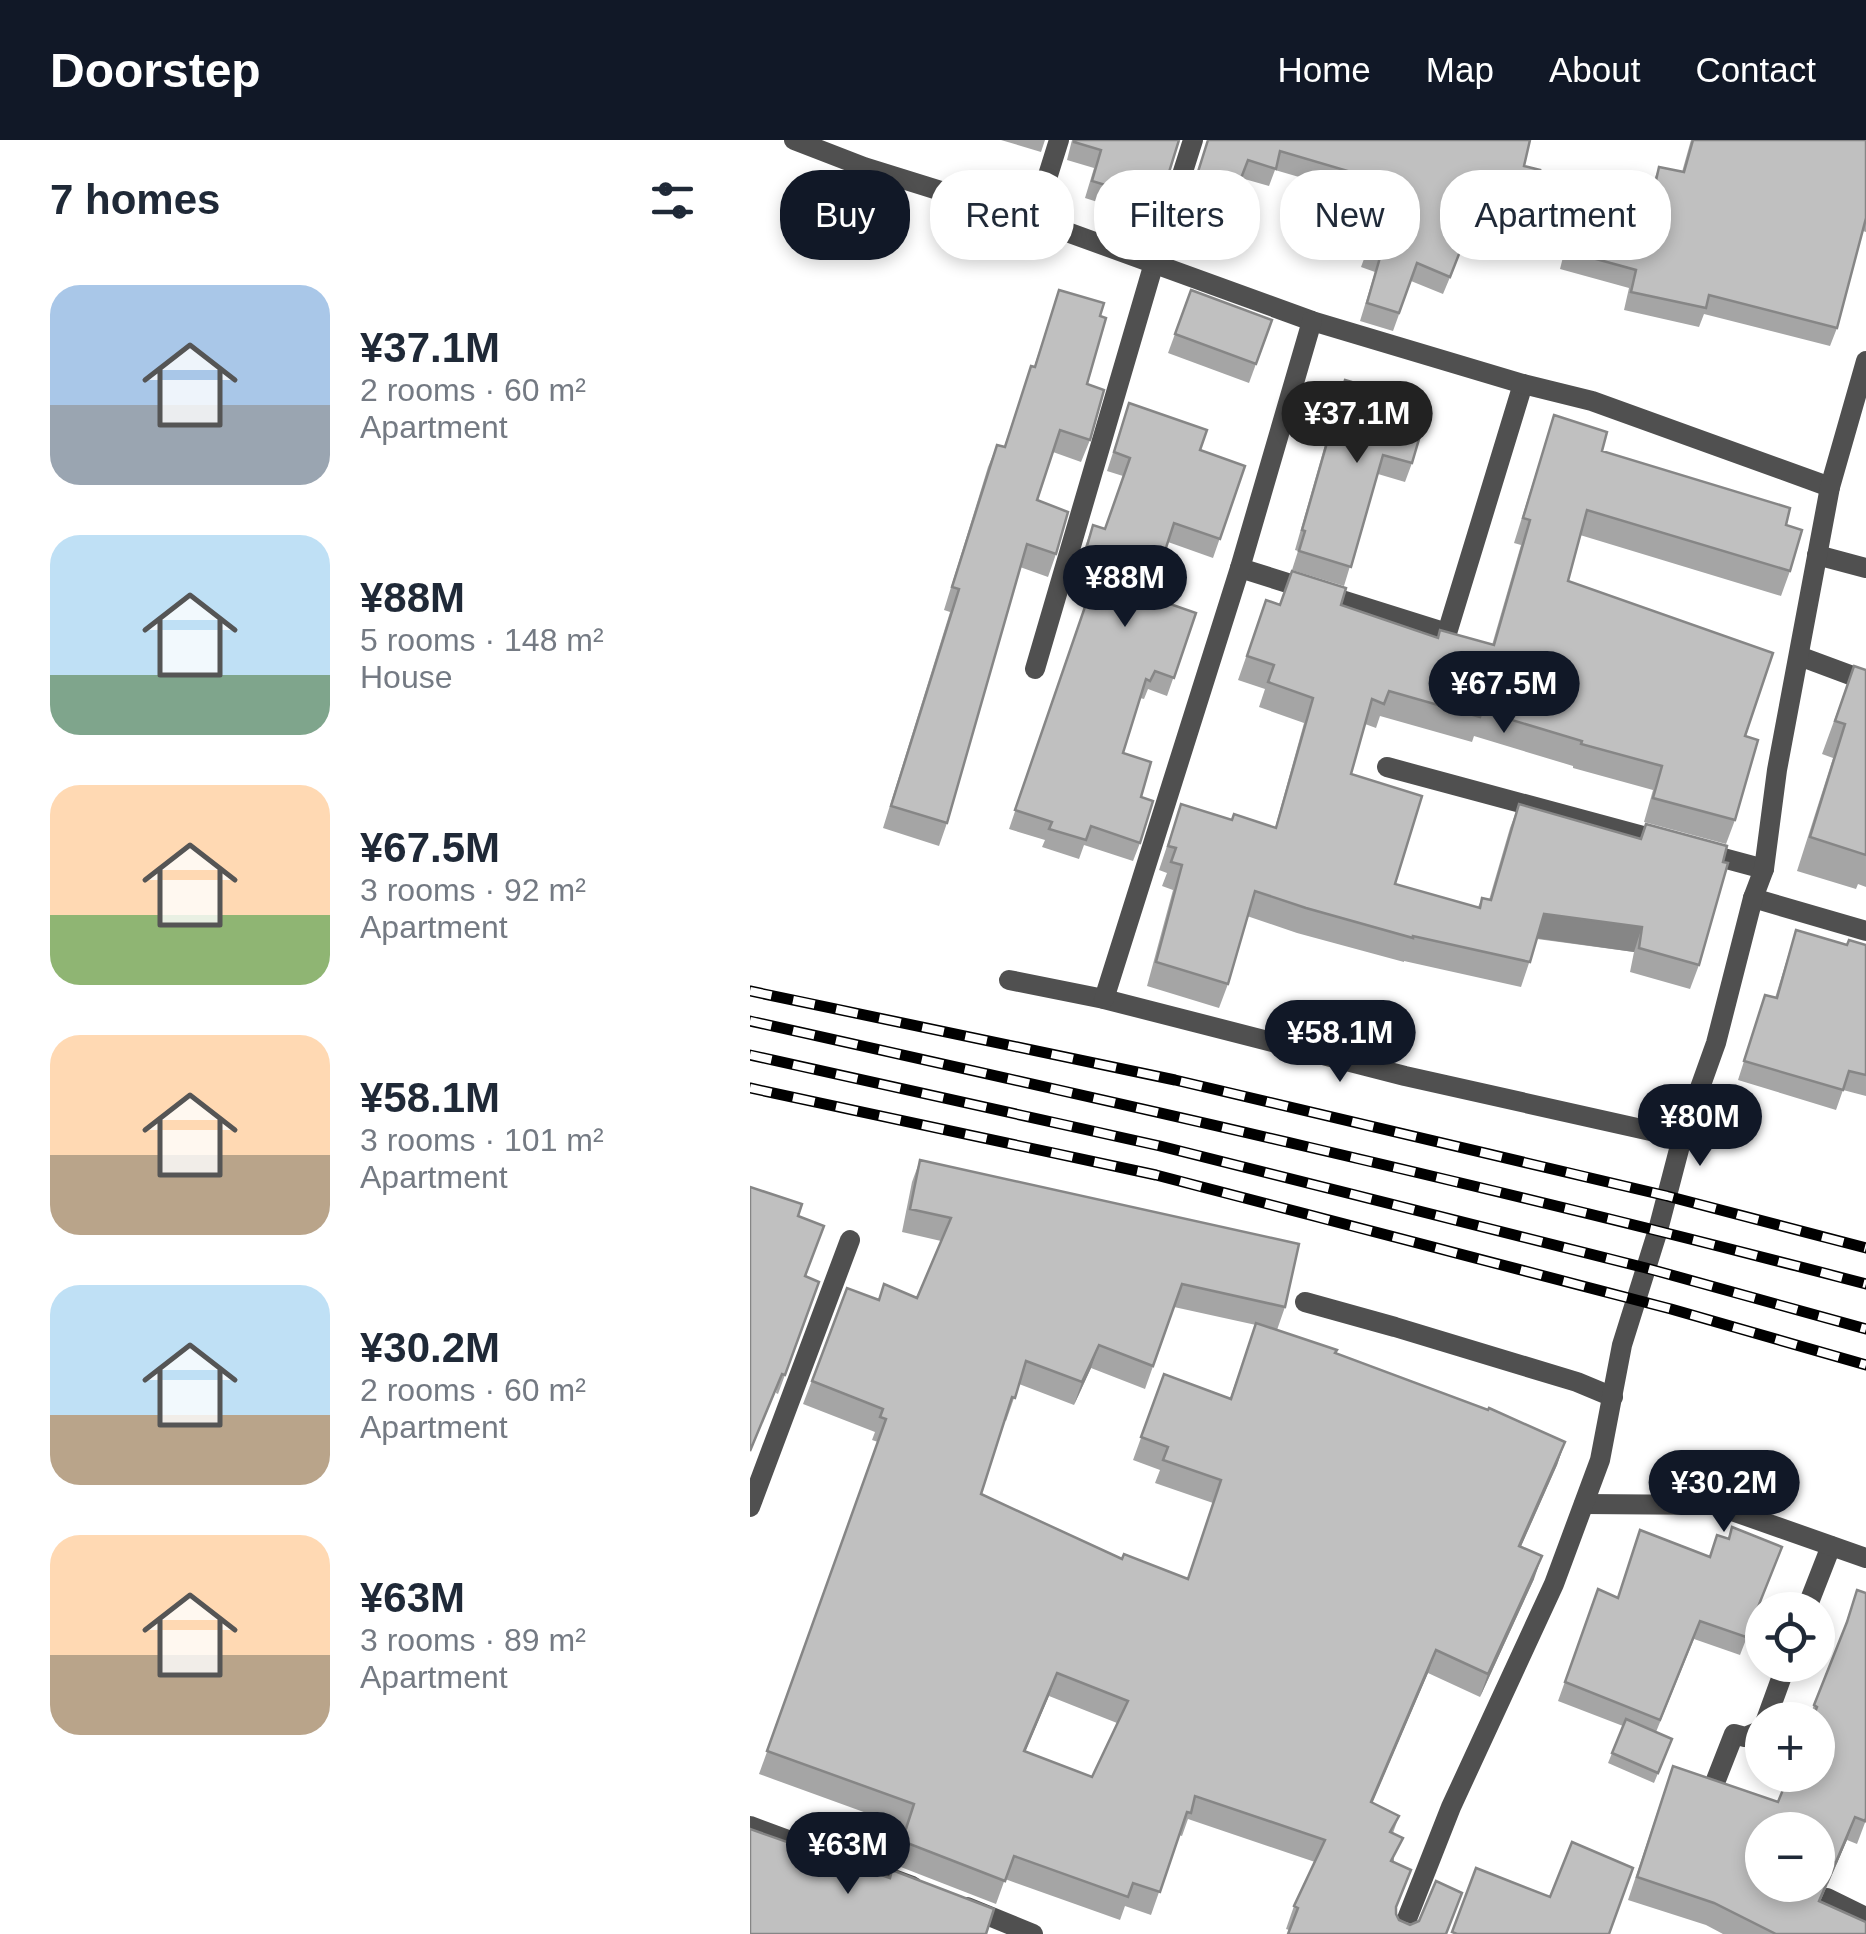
<!DOCTYPE html>
<meta charset="utf-8">
<style>
:root{--surface:#fff;--page:#f2f2f3;--text:#1f2937;--muted:#747a83;--accent:#111827}
body{margin:0;font-family:Helvetica,sans-serif;background:var(--page);color:var(--text);height:100vh;display:flex;flex-direction:column;font-size:38px;white-space:nowrap}
*{box-sizing:border-box;margin:0}
p{font-size:32px;color:var(--muted)}
.icon{flex:none;width:55px;height:55px;fill:none;stroke:currentColor;stroke-width:2;stroke-linecap:round;stroke-linejoin:round}
.map{position:relative;flex:1;overflow:hidden}
.sheet{display:flex;flex-direction:column;background:var(--surface);width:750px}
.sheet>*{flex:none}
.hud{position:absolute;left:30px;top:30px;width:935px;height:90px;display:flex;gap:20px}
.fabs{position:absolute;left:995px;top:1452px;display:grid;gap:20px}
.fabs a{display:grid;place-items:center;width:90px;height:90px;border-radius:50%;background:var(--surface);box-shadow:0 5px 15px #0003;font-size:50px}
.price{position:absolute;translate:-50% -85px;padding:0 22px;border-radius:35px;background:var(--accent);color:#fff;font-size:32px;line-height:65px;filter:drop-shadow(0 2px 5px #0008)}
.price::after{content:'';position:absolute;left:50%;top:60px;width:30px;height:22px;margin-left:-15px;background:inherit;clip-path:polygon(0 0,100% 0,50% 100%)}
.price.current{background:#222;color:#fff}
ul{padding:0;list-style:none}
li{display:flex;align-items:center;gap:30px;height:250px;padding:0 50px}
li span{display:grid;place-items:center;flex:none;width:280px;height:200px;border-radius:30px;color:#555}
li>.icon{margin-inline-start:auto}
span .icon{width:120px;height:120px;fill:#fffc;stroke-width:1}
li b{font-size:42px}
h2{display:flex;justify-content:space-between;align-items:center;height:120px;padding:0 50px;font-size:42px}
.chip{padding:0 35px;border-radius:40px;background:var(--surface);box-shadow:0 5px 15px #0003;font-size:35px;line-height:90px}
.chip.current{background:var(--accent);color:#fff}
header{display:flex;align-items:center;gap:60px;box-sizing:border-box;height:140px;padding:0 50px;background:var(--accent);color:#fff}
header strong{font-size:48px}
nav{display:flex;gap:55px;margin-inline-start:auto;font-size:35px}
main{display:flex;flex:1;min-height:0}
.map>svg:first-child{display:block}
.lines{fill:none;stroke-linecap:round;stroke-linejoin:round}
.lane{stroke:#505050;stroke-width:20}
.street{stroke:#505050;stroke-width:20}
.rail-casing{stroke:#000;stroke-width:11}
.rail{stroke:#fff;stroke-width:8;stroke-dasharray:22;stroke-linecap:butt}
.wall{fill:#a5a5a5;fill-rule:evenodd}
.shaded-wall{fill:#868686}
.building{fill:#c0c0c0;stroke:#868686;stroke-width:2.5;fill-rule:evenodd}
</style>
<header>
<strong>Doorstep</strong>
<nav><a>Home</a><a>Map</a><a>About</a><a>Contact</a></nav>
</header>
<main>
<section class="sheet">
<h2>7 homes<svg class="icon" aria-label="filters" viewBox="0 0 24 24"><path d="M4 7h16M4 17h16"/><circle cx="9" cy="7" r="2"/><circle cx="15" cy="17" r="2"/></svg></h2>
<ul>
<li><span style="background:linear-gradient(#a9c7e8 60%,#9aa5b1 0)"><svg class="icon" aria-label="home" viewBox="0 0 24 24"><path d="M3 11l9-7 9 7M6 9v11h12V9"/></svg></span><div><b>¥37.1M</b><p>2 rooms · 60 m²</p><p>Apartment</p></div></li>
<li><span style="background:linear-gradient(#bfe0f5 70%,#7fa58c 0)"><svg class="icon" aria-label="home" viewBox="0 0 24 24"><path d="M3 11l9-7 9 7M6 9v11h12V9"/></svg></span><div><b>¥88M</b><p>5 rooms · 148 m²</p><p>House</p></div></li>
<li><span style="background:linear-gradient(#ffd9b3 65%,#8fb573 0)"><svg class="icon" aria-label="home" viewBox="0 0 24 24"><path d="M3 11l9-7 9 7M6 9v11h12V9"/></svg></span><div><b>¥67.5M</b><p>3 rooms · 92 m²</p><p>Apartment</p></div></li>
<li><span style="background:linear-gradient(#ffd9b3 60%,#b9a48a 0)"><svg class="icon" aria-label="home" viewBox="0 0 24 24"><path d="M3 11l9-7 9 7M6 9v11h12V9"/></svg></span><div><b>¥58.1M</b><p>3 rooms · 101 m²</p><p>Apartment</p></div></li>
<li><span style="background:linear-gradient(#bfe0f5 65%,#b9a48a 0)"><svg class="icon" aria-label="home" viewBox="0 0 24 24"><path d="M3 11l9-7 9 7M6 9v11h12V9"/></svg></span><div><b>¥30.2M</b><p>2 rooms · 60 m²</p><p>Apartment</p></div></li>
<li><span style="background:linear-gradient(#ffd9b3 60%,#b9a48a 0)"><svg class="icon" aria-label="home" viewBox="0 0 24 24"><path d="M3 11l9-7 9 7M6 9v11h12V9"/></svg></span><div><b>¥63M</b><p>3 rooms · 89 m²</p><p>Apartment</p></div></li>
</ul>
</section>
<div class="map">
<svg width="1116" height="1794" viewBox="0 0 1116 1794">
<rect width="100%" height="100%" fill="#fff"/>
<g class="lines">
<!-- lane -->
<g class="lane">
<path d="M1067 415 1116 428"/>
<path d="M490 428 697 493 773 244"/>
<path d="M1049 516 1116 541"/>
<path d="M285 529 404 123 443 0"/>
<path d="M637 627 915 702"/>
<path d="M947 711 1014 729"/>
<path d="M1003 758 1116 791"/>
<path d="M555 1162 645 1187 827 1242 863 1257"/>
<path d="M1056 1470 1081 1406"/>
<path d="M1016 1580 1036 1525"/>
<path d="M966 1640 984 1594 995 1597 1012 1590"/>
<path d="M1077 1758 1116 1777"/>
</g>
<!-- street -->
<g class="street">
<path d="M44 0 114 27 284 80 562 181 773 244 842 261 1080 347"/>
<path d="M284 80 309 0"/>
<path d="M259 840 354 859 655 936 932 998"/>
<path d="M354 859 490 428 562 181"/>
<path d="M834 1364 965 1365 1116 1418"/>
<path d="M0 1367 100 1100"/>
<path d="M0 1686 162 1746"/>
<path d="M217 1767 283 1794"/>
<path d="M651 1794 701 1667 804 1444 850 1320 872 1205 908 1090 932 998 966 903 1003 758 1014 729 1027 630 1080 347 1116 221"/>
</g>
<!-- rail casing -->
<g class="rail-casing">
<g id="rail">
<path d="M0 851 425 940 917 1056 1116 1108"/>
<path d="M0 881C373 964 746 1047 1116 1144"/>
<path d="M0 915 410 1006 896 1128 1116 1189"/>
<path d="M0 948 406 1035 921 1169 1116 1225"/>
</g>
</g>
<!-- rail -->
<use href="#rail" class="rail"/>
</g>
<!-- wall -->
<g class="wall">
<path d="M251 0H295L291 12Z"/>
<path d="M322 0H429L404 78 383 70 382 73 335 58 344 28 317 20Z"/>
<path d="M458 0 774 26V86L768 104 739 95 735 105 716 99 693 154 661 141 643 191 610 181 625 132 611 127 635 62 525 30 519 46 491 38 467 103 429 88Z"/>
<path d="M941 0H1116V92L1113 91 1087 188 1080 206 954 174 949 187 874 170 879 148 810 129 821 85 828 66 894 84 902 45 909 27 932 32Z"/>
<path d="M309 150 350 176 337 244 340 300 331 322 303 312 287 360 306 414 298 437 270 427 197 683 189 706 133 688 200 472 194 470 238 327 247 305 254 307 281 226 284 227Z"/>
<path d="M441 150 522 180 499 243 418 213Z"/>
<path d="M595 240 662 323 655 342 628 334 594 446 542 430 548 411 545 410 588 259Z"/>
<path d="M379 263 450 310 495 326 463 418 418 402 400 457 446 473 417 556 398 549 394 559 390 558 373 613 391 657 390 703 383 721 334 705 329 719 292 707 295 700 259 689 340 451 324 445 336 404 343 385 355 389 373 336 357 331Z"/>
<path d="M804 275 852 311 1036 385 1040 431 1031 456 830 395 818 441 995 596 985 680 976 704 894 682 903 650 823 628V626L724 596 722 602 630 576 626 588 615 584 601 634 645 744 728 767 732 758 739 760 760 688 769 664 890 699 896 684 949 825 940 849 880 832 884 812 787 799 771 847 654 821V822L547 793 497 776 478 844 469 868 397 846 423 750 412 746 417 733 409 730 431 664 482 680 525 688 554 583 509 567 515 549 488 540 516 460 530 465H591L687 498 742 505 771 405 764 403Z"/>
<path d="M1104 526 1116 530V747L1108 744 1106 749 1047 731 1083 618 1072 614Z"/>
<path d="M1046 790 1097 805H1116V956L1093 950 1086 970 988 940 1015 855 1025 858Z"/>
<path d="M170 1020 535 1167 527 1190 815 1302 807 1325 771 1406 784 1439 730 1557 678 1533 622 1662 649 1676 643 1693 646 1774 649 1780 697 1794 539 1790 536 1789 544 1766 565 1722 438 1679 432 1696 429 1695 401 1775 375 1766 370 1780 255 1739 246 1764 143 1724 155 1687 9 1634 128 1302 122 1300 125 1292 53 1264 97 1148 129 1160 167 1158 191 1101 152 1092 162 1042ZM424 1167 506 1185 480 1258 414 1234 383 1320 410 1330 405 1343 463 1363 438 1439 372 1419 231 1354 254 1280 256 1281 269 1244 324 1265 341 1228 395 1249ZM299 1556 367 1583 342 1637 275 1611Z"/>
<path d="M48 1076 55 1136 69 1142 28 1254 26 1253Z"/>
<path d="M982 1387 1032 1407 990 1515 944 1499 906 1592 922 1599 904 1643 858 1623 873 1586 808 1561 848 1449 868 1458 890 1390 960 1417 978 1398Z"/>
<path d="M1107 1450 1116 1680 1107 1704 1097 1700 1070 1762 1116 1794H973L956 1785 878 1760 915 1649 1028 1662 1068 1580H1058L1091 1497Z"/>
</g>
<!-- shaded-wall -->
<g class="shaded-wall">
<path d="M794 774 892 787 884 812 785 798Z"/>
<path d="M349 1205 341 1228 324 1265 332 1242Z"/>
<path d="M815 1302 807 1325 761 1429 769 1406Z"/>
<path d="M792 1416 784 1439 730 1557 738 1534Z"/>
<path d="M686 1510 678 1533 613 1685 621 1662Z"/>
<path d="M307 1533 299 1556 266 1634 274 1611Z"/>
<path d="M1105 1677 1097 1700 1078 1744 1076 1745 1067 1768 1073 1730Z"/>
</g>
<!-- building -->
<g class="building">
<path d="M324 0H429L410 61 389 53 388 55 342 41 351 10 324 2Z"/>
<path d="M458 0H780L774 26 790 30 774 86 744 77 742 87 722 81 700 137 667 123 649 173 617 163 631 114 617 109 642 44 530 11 526 29 498 20 473 85 436 70Z"/>
<path d="M943 0H1116V78L1087 188 959 155 956 168 881 152 886 130 817 111 828 66 896 85 909 27 934 32Z"/>
<path d="M309 150 354 163 350 176 356 178 337 244 354 250 340 300 310 290 287 360 318 372 306 414 277 404 197 683 141 666 209 449 202 447 247 305 255 307 281 226 285 227Z"/>
<path d="M441 150 522 180 506 224 425 194Z"/>
<path d="M595 240 679 265 662 323 633 315 601 427 549 411 555 391 552 390Z"/>
<path d="M379 263 457 290 450 310 495 326 470 399 424 383 400 457 446 473 424 538 405 531 400 541 396 539 373 613 401 622 391 657 403 661 390 703 341 686 336 700 299 689 302 682 265 670 347 432 331 427 343 385 355 389 380 318 364 312Z"/>
<path d="M804 275 857 292 852 311 1040 368 1036 385 1052 390 1040 431 837 370 818 441 1023 513 995 596 1008 600 985 680 903 658 912 626 831 604 832 601 732 571 730 577 639 551 634 564 622 559 601 634 672 656 645 744 730 768 732 758 741 760 769 664 891 699 896 684 977 706 973 722 978 723 949 825 889 808 892 787 794 774 780 822 663 796V798L556 768 505 751 478 844 406 822 432 725 421 722 426 708 418 706 431 664 482 680 484 674 526 688 563 558 518 542 524 525 497 516 516 460 530 465 542 431 596 448 591 465 688 498 690 490 744 505 780 380 773 378Z"/>
<path d="M1104 526 1116 530V715L1060 697 1095 584 1085 581Z"/>
<path d="M1046 790 1097 805 1099 800 1116 805V935L1099 931 1093 950 994 921 1015 855 1027 858Z"/>
<path d="M170 1020 549 1104 535 1167 432 1144 403 1226 349 1205 332 1242 276 1221 265 1258 262 1257 231 1354 372 1419 374 1414 438 1439 471 1340 413 1320 418 1307 391 1297 414 1234 481 1259 506 1183 587 1210 585 1213 738 1270 739 1268 815 1302 769 1406 792 1416 738 1534 686 1510 621 1662 649 1676 640 1692 653 1698 641 1721 661 1730 646 1767V1774L649 1780 660 1785 669 1781 686 1741 712 1753 696 1794H538L548 1768 544 1766 575 1700 445 1656 441 1673 437 1672 410 1752 383 1743 378 1757 264 1716 255 1741 152 1701 164 1664 17 1611 136 1279 130 1277 133 1269 62 1241 97 1148 129 1160 134 1144 167 1158 201 1078 160 1069ZM307 1533 378 1561 342 1637 274 1611Z"/>
<path d="M0 1047 52 1064 48 1076 74 1086 55 1136 69 1142 35 1235 32 1234 0 1311Z"/>
<path d="M982 1387 1032 1407 996 1497 950 1481 910 1580 815 1542 848 1449 868 1458 890 1390 960 1417 967 1395 979 1399Z"/>
<path d="M1107 1450 1116 1453V1678L1115 1681 1105 1677 1086 1722 1078 1723 1073 1730 1072 1737 1076 1745 1069 1761 1116 1782V1794H1026L964 1763 887 1737 923 1626 1028 1662 1039 1635H1068V1580H1062L1067 1567 1064 1565 1097 1482ZM1012 1690H1068V1745H1012Z"/>
<path d="M876 1579 922 1599 908 1633 862 1613Z"/>
<path d="M0 1689 140 1738 142 1730 244 1769 236 1794H0Z"/>
<path d="M822 1702 883 1728 859 1794H707L702 1792 726 1728 800 1757Z"/>
</g>
</svg>
<div class="fabs">
<a><svg class="icon" aria-label="locate" viewBox="0 0 24 24"><circle cx="12" cy="12" r="6"/><path d="M12 2v4M12 18v4M2 12h4M18 12h4"/></svg></a>
<a>+</a>
<a>−</a>
</div>
<b class="price current" style="left:607px;top:326px">¥37.1M</b>
<b class="price" style="left:375px;top:490px">¥88M</b>
<b class="price" style="left:754px;top:596px">¥67.5M</b>
<b class="price" style="left:590px;top:945px">¥58.1M</b>
<b class="price" style="left:950px;top:1029px">¥80M</b>
<b class="price" style="left:974px;top:1395px">¥30.2M</b>
<b class="price" style="left:98px;top:1757px">¥63M</b>
<div class="hud">
<a class="chip current">Buy</a>
<a class="chip">Rent</a>
<a class="chip">Filters</a>
<a class="chip">New</a>
<a class="chip">Apartment</a>
</div>
</div>
</main>
